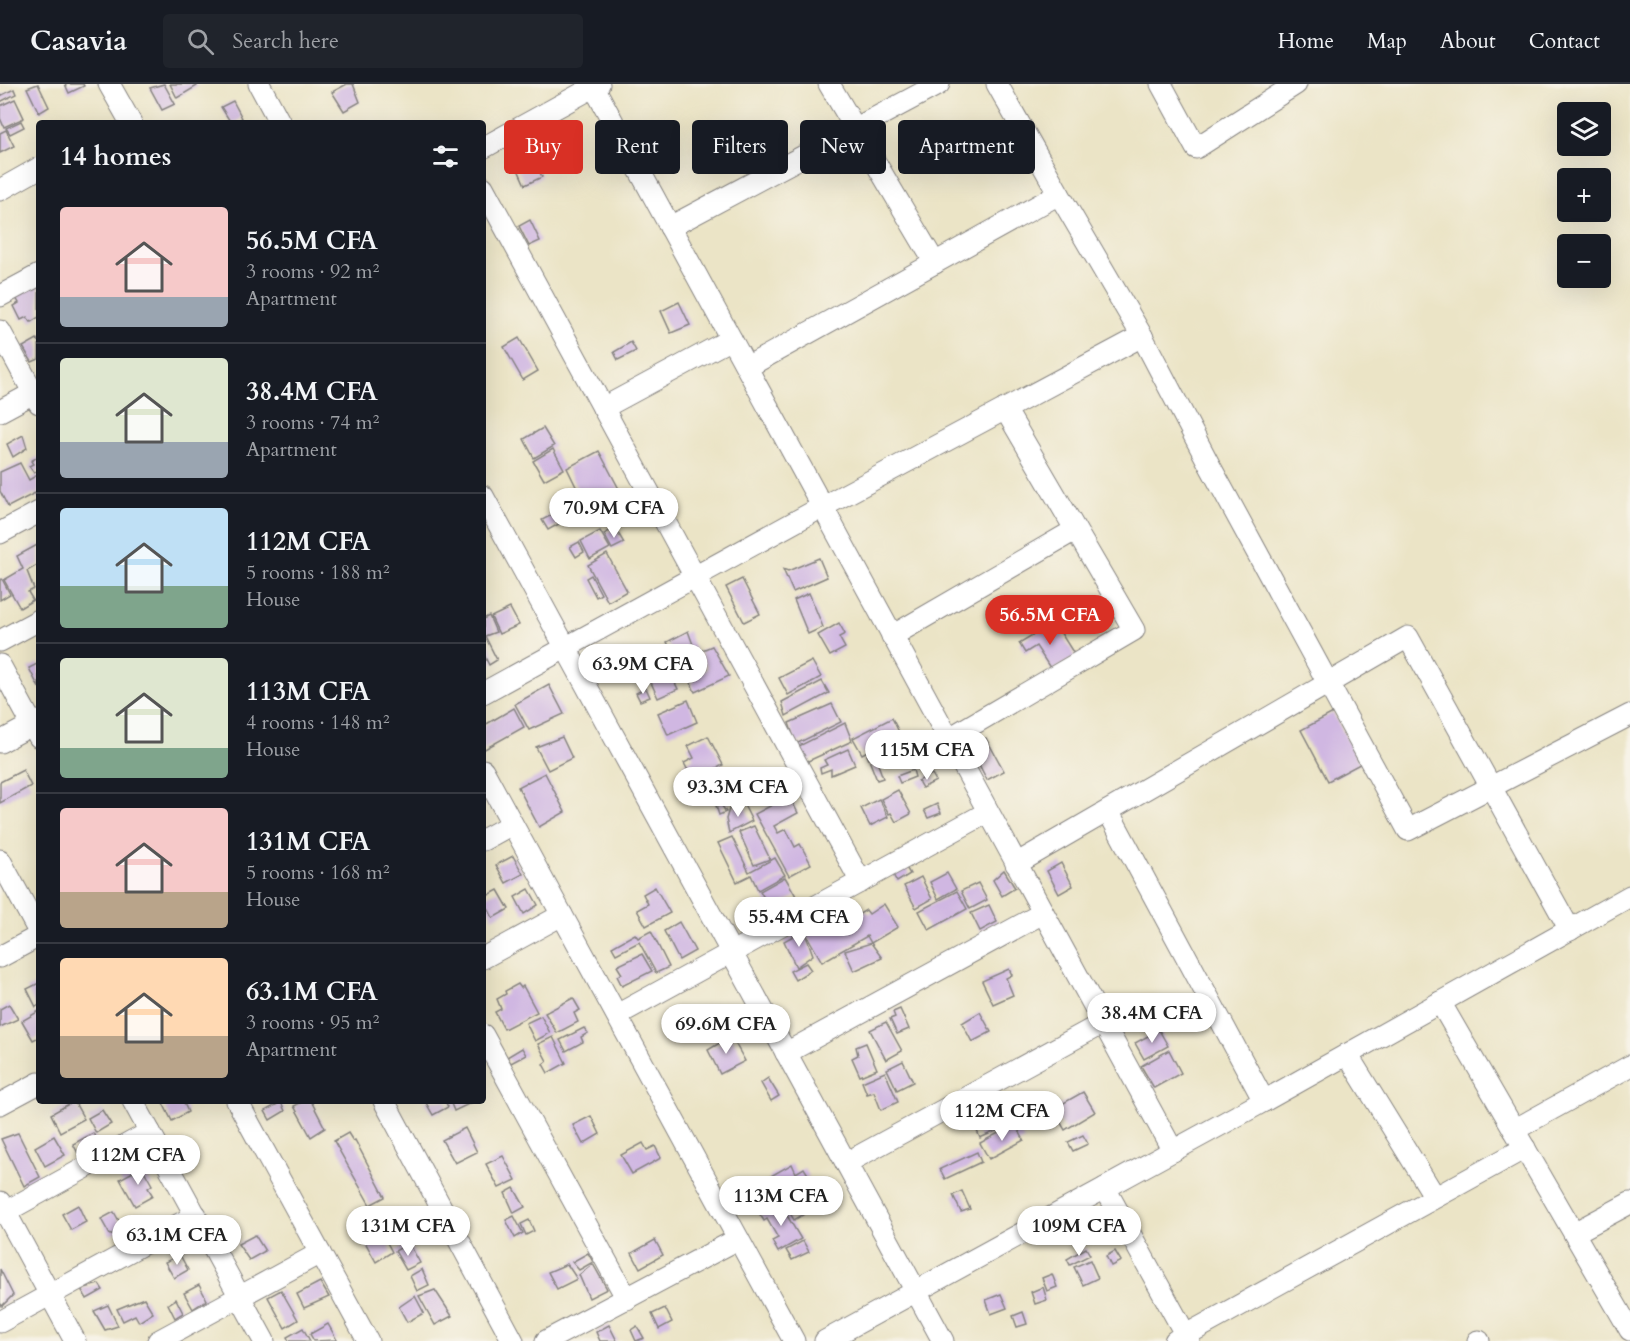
<!DOCTYPE html>
<meta charset="utf-8">
<style>
:root{--surface:#171b24;--page:#20242c;--text:#f1f3f6;--muted:#9ea1a6;--line:#363941;--accent:#d93025}
body{margin:0;font-family:Cardo,serif;background:var(--page);color:var(--text);height:100vh;display:flex;flex-direction:column;font-size:22px;white-space:nowrap}
*{box-sizing:border-box;margin:0}
p{font-size:20px;color:var(--muted)}
.icon{flex:none;width:33px;height:33px;fill:none;stroke:currentColor;stroke-width:2;stroke-linecap:round;stroke-linejoin:round}
.map{position:relative;flex:1;overflow:hidden}
.details{position:absolute;left:36px;top:36px;width:450px;height:984px;display:flex;flex-direction:column;background:var(--surface);border-radius:6px;box-shadow:0 6px 24px #0002}
.details>*{flex:none}
.top-card{position:absolute;left:504px;top:36px;width:570px;height:54px;display:flex;gap:12px}
.controls{position:absolute;left:1557px;top:18px;display:grid;gap:12px}
.controls a{display:grid;place-items:center;width:54px;height:54px;border-radius:6px;background:var(--surface);box-shadow:0 6px 24px #0002;font-size:30px}
.price{position:absolute;translate:-50% -51px;padding:0 14px;border-radius:21px;background:#fff;color:#222;font-size:20px;line-height:39px;filter:drop-shadow(0 2px 3px #0008)}
.price::after{content:'';position:absolute;left:50%;top:36px;width:18px;height:14px;margin-left:-9px;background:inherit;clip-path:polygon(0 0,100% 0,50% 100%)}
.price.on{background:var(--accent);color:#fff}
ul{padding:0;list-style:none}
li{display:flex;align-items:center;gap:18px;height:150px;padding:0 24px}
li+li{border-top:2px solid var(--line)}
li span{display:grid;place-items:center;flex:none;width:168px;height:120px;border-radius:6px;color:#555}
li>.icon{margin-inline-start:auto}
span .icon{width:72px;height:72px;fill:#fffc;stroke-width:1}
li b{font-size:26px}
h2{display:flex;justify-content:space-between;align-items:center;height:72px;padding:0 24px;font-size:26px}
.pill{padding:0 21px;border-radius:6px;background:var(--surface);box-shadow:0 6px 24px #0002;font-size:21px;line-height:54px}
.pill.on{background:var(--accent);color:#fff}
header{display:flex;align-items:center;gap:36px;box-sizing:border-box;height:84px;padding:0 30px;background:var(--surface);border-bottom:2px solid var(--line)}
header strong{font-size:28px}
nav{display:flex;gap:33px;margin-inline-start:auto;font-size:21px}
.search{width:420px;height:54px;background:var(--page);display:flex;align-items:center;gap:15px;box-sizing:border-box;padding:0 21px;border-radius:6px;color:var(--muted);font-size:22px}
.map>svg:first-child{display:block}
.building{fill:#d0b7e2}
.lines{fill:none;stroke-linecap:round;stroke-linejoin:round}
.minor-casing{stroke:#868380;stroke-width:23}
.minor{stroke:#fff;stroke-width:21}
</style>
<header>
<strong>Casavia</strong>
<div class="search"><svg class="icon" aria-label="search" viewBox="0 0 24 24"><circle cx="10" cy="10" r="6"/><path d="M15 15l6 6"/></svg>Search here</div>
<nav><a>Home</a><a>Map</a><a>About</a><a>Contact</a></nav>
</header>
<div class="map">
<svg width="1630" height="1257" viewBox="0 0 1630 1257">
<rect width="100%" height="100%" fill="#f7f3e8"/>
<filter id="ink" filterUnits="userSpaceOnUse"><feTurbulence type="fractalNoise" baseFrequency=".0167" numOctaves="2"/><feDisplacementMap in="SourceGraphic" scale="12" xChannelSelector="R" yChannelSelector="G"/><feConvolveMatrix kernelMatrix="1 2 1 2 8 2 1 2 1" color-interpolation-filters="sRGB"/></filter>
<filter id="wash" filterUnits="userSpaceOnUse"><feTurbulence type="fractalNoise" baseFrequency=".008" numOctaves="4" result="noise"/><feDisplacementMap in="SourceGraphic" scale="24" xChannelSelector="R" yChannelSelector="G"/><feGaussianBlur stdDeviation="1.35" result="paint"/><feColorMatrix in="noise" values="0 0 0 0 0 0 0 0 0 0 0 0 0 0 0 0 0 1.4 0 .05"/><feComposite in="paint" operator="in"/></filter>
<g filter="url(#wash)">
<rect width="100%" height="100%" fill="#ebe4c6"/>
<g id="blocks">
<!-- building -->
<g class="building">
<path d="M38 0 49 23 39 29 27 4Z"/>
<path d="M65 0H83L84 2 69 9Z"/>
<path d="M164 0 175 20 162 26 150 4Z"/>
<path d="M170 0H196L197 2 177 14Z"/>
<path d="M347 0H353L360 18 344 27 332 8Z"/>
<path d="M14 5 16 10 0 18V12Z"/>
<path d="M15 15 24 34 4 43 0 34V22Z"/>
<path d="M233 17 242 34 234 39H231L221 23Z"/>
<path d="M21 37 24 43 10 50 6 44Z"/>
<path d="M6 46 14 62 0 69V49Z"/>
<path d="M534 75 542 93 525 101 517 83Z"/>
<path d="M530 136 540 157 529 162 519 142Z"/>
<path d="M37 200 39 204V233L31 238 27 233 21 236 14 222 19 219 15 212Z"/>
<path d="M679 218 690 241 671 249 661 227Z"/>
<path d="M519 254 538 287 523 296 504 263Z"/>
<path d="M37 255 39 259V275L32 278 23 263Z"/>
<path d="M631 258 636 267 618 276 614 268Z"/>
<path d="M543 344 554 362 534 374 524 355Z"/>
<path d="M23 351 27 364 13 373 7 360Z"/>
<path d="M553 365 564 385 544 396 533 377Z"/>
<path d="M599 367 619 405 586 423 567 384Z"/>
<path d="M39 372V386L34 389 29 382 33 380 31 377Z"/>
<path d="M20 379 29 396 39 390V418L35 409 8 423 0 407V388Z"/>
<path d="M563 425 568 435 548 446 542 436Z"/>
<path d="M615 444 624 459 612 465 604 450Z"/>
<path d="M600 447 610 464 590 475 581 457Z"/>
<path d="M579 458 584 468 576 473 570 463Z"/>
<path d="M39 460V480L27 487 34 505 28 508 33 516 20 524 4 496 23 485 17 472Z"/>
<path d="M607 470 627 507 608 518 588 481Z"/>
<path d="M819 474 827 493 793 508 783 485 788 487Z"/>
<path d="M591 491 601 510 596 513 586 494Z"/>
<path d="M2 495 10 510 0 516V496Z"/>
<path d="M742 495 760 530 744 538 726 503Z"/>
<path d="M809 509 823 543 808 550 794 516Z"/>
<path d="M510 524 519 541 499 550 491 533Z"/>
<path d="M489 532 496 548 485 552 497 576 489 581 483 569V535Z"/>
<path d="M1054 538 1076 573 1052 587 1036 562 1025 569 1019 559Z"/>
<path d="M839 539 845 550 839 553 845 564 830 572 818 551Z"/>
<path d="M688 547 695 566 677 577 667 558Z"/>
<path d="M712 562 729 592 695 608 691 599 707 584 700 567Z"/>
<path d="M659 565 669 582 652 589 645 572Z"/>
<path d="M687 574 695 587 685 590 678 579Z"/>
<path d="M812 577 821 593 788 611 779 594Z"/>
<path d="M39 579V604L29 584Z"/>
<path d="M668 585 678 605 658 614 649 594Z"/>
<path d="M822 597 829 609 786 632 782 618Z"/>
<path d="M549 601 564 630 529 646 515 620Z"/>
<path d="M646 604 650 613 640 617 636 609Z"/>
<path d="M688 616 697 638 668 651 658 629Z"/>
<path d="M832 620 841 638 796 660 789 639Z"/>
<path d="M514 624 524 643 483 666V642Z"/>
<path d="M1333 629 1360 680 1328 697 1301 646Z"/>
<path d="M892 634 900 650 862 670 853 654Z"/>
<path d="M845 639 852 657 806 678 799 662Z"/>
<path d="M708 652 723 681 693 696 684 679 694 674 688 662Z"/>
<path d="M562 653 572 674 548 686 536 663Z"/>
<path d="M986 654 1004 687 987 696 970 663Z"/>
<path d="M848 665 855 681 831 691V685L821 689 820 684 827 681 824 676Z"/>
<path d="M874 669 883 694 877 696 867 671Z"/>
<path d="M23 686 31 702 0 719V698Z"/>
<path d="M913 686 915 693 900 699 897 692Z"/>
<path d="M545 689 565 728 539 743 518 703Z"/>
<path d="M932 690 936 697 922 704 918 697Z"/>
<path d="M733 692 742 711 722 722 726 728 719 731 716 722 721 720 712 704Z"/>
<path d="M898 706 911 730 896 738 891 729 889 730 881 715Z"/>
<path d="M789 712 798 729 774 742 778 749 786 745 795 763 800 760 811 780 789 792 755 730Z"/>
<path d="M879 715 888 733 870 742 861 724Z"/>
<path d="M743 719 752 737 729 749 726 735 729 725Z"/>
<path d="M937 720 941 729 928 734 924 726Z"/>
<path d="M754 742 770 775 754 781 739 748Z"/>
<path d="M732 753 749 788 775 774 785 791 758 806 751 791 737 798 718 759Z"/>
<path d="M513 772 523 790 506 799 496 781Z"/>
<path d="M1061 779 1073 802 1059 810 1047 787Z"/>
<path d="M904 780 910 790 897 798 891 787Z"/>
<path d="M1004 786 1015 804 1002 812 993 796Z"/>
<path d="M947 789 956 805 938 815 930 798Z"/>
<path d="M785 793 796 812 771 826 760 807Z"/>
<path d="M921 793 932 815 916 824 904 802Z"/>
<path d="M978 799 987 816 970 825 961 807Z"/>
<path d="M655 803 670 829 646 842 637 826 648 820 643 810Z"/>
<path d="M529 805 538 821 524 830 515 813Z"/>
<path d="M498 806 509 825 493 834 483 814Z"/>
<path d="M957 807 967 825 929 846 919 827Z"/>
<path d="M846 816 856 832 866 826 869 830 884 820 898 843 871 859 867 852 822 878 801 841Z"/>
<path d="M989 821 997 838 980 847 971 829Z"/>
<path d="M679 838 695 867 679 876 664 847Z"/>
<path d="M804 846 813 871 796 883 784 857Z"/>
<path d="M651 847 669 883 656 889 639 858 616 870 612 863 635 850 638 854Z"/>
<path d="M871 859 882 874 854 887 845 867Z"/>
<path d="M642 870 652 887 622 902 617 892 622 890 617 882Z"/>
<path d="M806 879 811 886 795 896 790 887Z"/>
<path d="M1009 885 1012 891 1006 894 1013 911 993 920 982 897Z"/>
<path d="M39 899V921L36 923 27 905Z"/>
<path d="M518 900 521 904 523 902 537 928 504 945 495 928 501 925 497 915 506 910 505 907Z"/>
<path d="M573 914 580 926 574 929 578 938 557 949 545 929Z"/>
<path d="M9 920 18 935 0 943V925Z"/>
<path d="M900 925 909 945 897 950 890 935 895 933 893 928Z"/>
<path d="M39 927V953L33 956 22 937Z"/>
<path d="M980 928 991 948 972 958 962 939Z"/>
<path d="M541 932 550 949 535 957 526 939Z"/>
<path d="M886 938 902 967 886 976 870 946Z"/>
<path d="M584 944 588 949 581 953 583 958 566 967 560 956Z"/>
<path d="M1159 946 1168 962 1144 975 1135 959Z"/>
<path d="M731 952 745 977 720 990 708 966Z"/>
<path d="M553 953 566 979 548 989 543 980 547 977 538 960Z"/>
<path d="M866 959 877 985 860 992 852 974 858 971 856 963Z"/>
<path d="M522 964 526 971 511 979 507 973Z"/>
<path d="M1169 966 1181 989 1154 1004 1141 982Z"/>
<path d="M903 977 913 998 897 1006 887 985Z"/>
<path d="M885 988 898 1018 881 1026 874 1008 867 1010 862 998Z"/>
<path d="M768 994 779 1012 771 1017 761 999Z"/>
<path d="M1083 1008 1095 1028 1065 1046 1053 1025Z"/>
<path d="M993 1014 1005 1043 980 1054 968 1025Z"/>
<path d="M74 1017 84 1035 60 1048 51 1030Z"/>
<path d="M162 1017H183L188 1028 172 1037Z"/>
<path d="M304 1017H311L325 1044 311 1053 294 1022Z"/>
<path d="M425 1017H445L448 1023 433 1031Z"/>
<path d="M450 1017H470L471 1019 454 1027Z"/>
<path d="M281 1018 285 1027 270 1036 265 1027Z"/>
<path d="M102 1026 111 1040 96 1049 88 1034Z"/>
<path d="M591 1032 600 1050 583 1060 573 1041Z"/>
<path d="M1015 1040 1024 1056 989 1075 980 1059Z"/>
<path d="M465 1044 477 1068 455 1079 442 1056Z"/>
<path d="M18 1049 40 1093 24 1102 1 1055Z"/>
<path d="M93 1049 103 1067 83 1078 73 1060Z"/>
<path d="M348 1049 353 1057 355 1056 385 1113 370 1121 334 1057Z"/>
<path d="M1083 1051 1088 1060 1073 1067 1068 1058Z"/>
<path d="M54 1052 65 1071 45 1082 35 1063Z"/>
<path d="M643 1059 647 1066 655 1062 661 1074 632 1090 621 1071Z"/>
<path d="M977 1068 981 1078 945 1095 940 1085Z"/>
<path d="M503 1072 516 1096 499 1104 486 1080Z"/>
<path d="M792 1080 796 1089 804 1084 809 1092 801 1097 804 1102 781 1115 769 1093Z"/>
<path d="M142 1083 152 1101 148 1104 153 1112 135 1122 120 1095Z"/>
<path d="M514 1104 525 1123 514 1129 505 1109Z"/>
<path d="M801 1105 813 1125 794 1136 782 1115Z"/>
<path d="M962 1107 970 1125 961 1128 953 1111Z"/>
<path d="M779 1118 801 1155 778 1168 772 1157 778 1154 767 1135 764 1137 759 1129Z"/>
<path d="M78 1121 86 1138 71 1146 62 1130Z"/>
<path d="M370 1127 392 1168 376 1178 353 1136Z"/>
<path d="M114 1128 123 1144 110 1151 101 1135Z"/>
<path d="M514 1132 523 1149 515 1154 506 1136Z"/>
<path d="M402 1136 407 1145 390 1153 386 1145Z"/>
<path d="M529 1136 534 1147 526 1151 521 1140Z"/>
<path d="M255 1151 265 1167 249 1176 238 1160Z"/>
<path d="M655 1156 663 1171 640 1184 632 1169Z"/>
<path d="M803 1157 809 1168 792 1176 786 1166Z"/>
<path d="M409 1159 420 1179 406 1186 395 1167Z"/>
<path d="M1086 1164 1090 1171 1070 1181 1067 1175Z"/>
<path d="M1115 1167 1121 1177 1111 1182 1106 1172Z"/>
<path d="M588 1169 593 1178 579 1186 572 1178Z"/>
<path d="M180 1171 188 1186 174 1194 165 1178Z"/>
<path d="M1090 1176 1098 1194 1083 1201 1074 1183Z"/>
<path d="M567 1180 577 1195 557 1205 548 1188Z"/>
<path d="M593 1180 607 1205 589 1214 579 1191Z"/>
<path d="M0 1185 13 1211 2 1222 0 1219Z"/>
<path d="M422 1185 429 1201 417 1207 410 1192Z"/>
<path d="M1052 1190 1057 1203 1047 1207 1042 1194Z"/>
<path d="M320 1198 329 1213 304 1224 297 1210Z"/>
<path d="M99 1200 103 1206 87 1215 81 1205Z"/>
<path d="M199 1201 207 1216 193 1225 184 1209Z"/>
<path d="M1043 1203 1047 1216 1035 1220 1031 1208Z"/>
<path d="M281 1206 298 1236 285 1244 268 1213Z"/>
<path d="M435 1206 452 1232 435 1241 419 1212Z"/>
<path d="M1001 1210 1007 1224 991 1230 986 1216Z"/>
<path d="M415 1212 424 1229 407 1238 399 1223Z"/>
<path d="M144 1214 153 1229 139 1238 135 1231 123 1237 117 1225Z"/>
<path d="M176 1215 183 1229 175 1234 168 1220Z"/>
<path d="M108 1221 118 1242 105 1246 94 1227Z"/>
<path d="M665 1224 672 1238 659 1245 652 1230Z"/>
<path d="M1023 1228 1027 1240 1017 1243 1013 1232Z"/>
<path d="M328 1240 337 1256 314 1257 310 1250Z"/>
<path d="M609 1241 617 1257H600L596 1248Z"/>
<path d="M637 1242 644 1254 636 1257 631 1246Z"/>
<path d="M303 1244 310 1257H289L287 1253Z"/>
</g>
</g>
</g>
<g filter="url(#ink)">
<use href="#blocks" fill-opacity="0" stroke="#868380" stroke-width="1.5"/>
<g class="lines">
<!-- minor casing -->
<g class="minor-casing">
<g id="minor">
<path d="M109 0 131 39"/>
<path d="M259 0 280 39"/>
<path d="M829 0 935 179"/>
<path d="M997 0 1059 110 1142 252 1210 382 1408 746 1630 631"/>
<path d="M1161 0 1196 64 1296 0"/>
<path d="M594 3 1173 1067"/>
<path d="M483 64 599 0"/>
<path d="M483 103 861 798"/>
<path d="M0 106 39 84"/>
<path d="M670 143 939 0"/>
<path d="M0 212 39 191"/>
<path d="M0 247 39 319"/>
<path d="M747 283 1059 110"/>
<path d="M603 324 731 255"/>
<path d="M0 327 39 306"/>
<path d="M483 412 943 1257"/>
<path d="M0 449 39 428"/>
<path d="M892 552 1075 446"/>
<path d="M0 557 39 536"/>
<path d="M0 581 39 653"/>
<path d="M483 609 822 423 1142 252"/>
<path d="M948 655 1134 546 1005 325"/>
<path d="M0 658 39 637"/>
<path d="M483 686 794 1257"/>
<path d="M1108 727 1264 1017"/>
<path d="M483 756 512 740"/>
<path d="M0 776 39 848"/>
<path d="M1016 780 1408 553 1570 846"/>
<path d="M0 873 39 852"/>
<path d="M483 874 562 831"/>
<path d="M1440 918 1630 1246"/>
<path d="M617 931 988 728"/>
<path d="M483 951 627 1215"/>
<path d="M786 969 1043 829"/>
<path d="M1347 970 1435 1113"/>
<path d="M133 1017 264 1257"/>
<path d="M237 1017 368 1257"/>
<path d="M384 1017 513 1257"/>
<path d="M0 1020 39 999"/>
<path d="M1514 1046 1630 982"/>
<path d="M846 1079 1103 939"/>
<path d="M1105 1104 1189 1257"/>
<path d="M0 1118 75 1257"/>
<path d="M5 1128 150 1048"/>
<path d="M1574 1149 1630 1119"/>
<path d="M0 1238 196 1131"/>
<path d="M158 1257 320 1169"/>
<path d="M546 1257 738 1155"/>
<path d="M825 1257 1255 1022 1630 812"/>
<path d="M1175 1257 1525 1064"/>
<path d="M1478 1257H1479"/>
</g>
</g>
<!-- minor -->
<use href="#minor" class="minor"/>
</g>
</g>
</svg>
<div class="controls">
<a><svg class="icon" aria-label="layers" viewBox="0 0 24 24"><path d="M12 4l9 5-9 5-9-5zM3 14l9 5 9-5"/></svg></a>
<a>+</a>
<a>−</a>
</div>
<b class="price" style="left:614px;top:455px">70.9M CFA</b>
<b class="price on" style="left:1050px;top:562px">56.5M CFA</b>
<b class="price" style="left:643px;top:611px">63.9M CFA</b>
<b class="price" style="left:927px;top:697px">115M CFA</b>
<b class="price" style="left:738px;top:734px">93.3M CFA</b>
<b class="price" style="left:799px;top:864px">55.4M CFA</b>
<b class="price" style="left:1152px;top:960px">38.4M CFA</b>
<b class="price" style="left:726px;top:971px">69.6M CFA</b>
<b class="price" style="left:1002px;top:1058px">112M CFA</b>
<b class="price" style="left:138px;top:1102px">112M CFA</b>
<b class="price" style="left:781px;top:1143px">113M CFA</b>
<b class="price" style="left:408px;top:1173px">131M CFA</b>
<b class="price" style="left:1079px;top:1173px">109M CFA</b>
<b class="price" style="left:177px;top:1182px">63.1M CFA</b>
<div class="top-card">
<a class="pill on">Buy</a>
<a class="pill">Rent</a>
<a class="pill">Filters</a>
<a class="pill">New</a>
<a class="pill">Apartment</a>
</div>
<section class="details">
<h2>14 homes<svg class="icon" aria-label="filters" viewBox="0 0 24 24"><path d="M4 7h16M4 17h16"/><circle cx="9" cy="7" r="2"/><circle cx="15" cy="17" r="2"/></svg></h2>
<ul>
<li><span style="background:linear-gradient(#f6c9c9 75%,#9aa5b1 0)"><svg class="icon" aria-label="home" viewBox="0 0 24 24"><path d="M3 11l9-7 9 7M6 9v11h12V9"/></svg></span><div><b>56.5M CFA</b><p>3 rooms · 92 m²</p><p>Apartment</p></div></li>
<li><span style="background:linear-gradient(#dfe7d0 70%,#9aa5b1 0)"><svg class="icon" aria-label="home" viewBox="0 0 24 24"><path d="M3 11l9-7 9 7M6 9v11h12V9"/></svg></span><div><b>38.4M CFA</b><p>3 rooms · 74 m²</p><p>Apartment</p></div></li>
<li><span style="background:linear-gradient(#bfe0f5 65%,#7fa58c 0)"><svg class="icon" aria-label="home" viewBox="0 0 24 24"><path d="M3 11l9-7 9 7M6 9v11h12V9"/></svg></span><div><b>112M CFA</b><p>5 rooms · 188 m²</p><p>House</p></div></li>
<li><span style="background:linear-gradient(#dfe7d0 75%,#7fa58c 0)"><svg class="icon" aria-label="home" viewBox="0 0 24 24"><path d="M3 11l9-7 9 7M6 9v11h12V9"/></svg></span><div><b>113M CFA</b><p>4 rooms · 148 m²</p><p>House</p></div></li>
<li><span style="background:linear-gradient(#f6c9c9 70%,#b9a48a 0)"><svg class="icon" aria-label="home" viewBox="0 0 24 24"><path d="M3 11l9-7 9 7M6 9v11h12V9"/></svg></span><div><b>131M CFA</b><p>5 rooms · 168 m²</p><p>House</p></div></li>
<li><span style="background:linear-gradient(#ffd9b3 65%,#b9a48a 0)"><svg class="icon" aria-label="home" viewBox="0 0 24 24"><path d="M3 11l9-7 9 7M6 9v11h12V9"/></svg></span><div><b>63.1M CFA</b><p>3 rooms · 95 m²</p><p>Apartment</p></div></li>
</ul>
</section>
</div>
